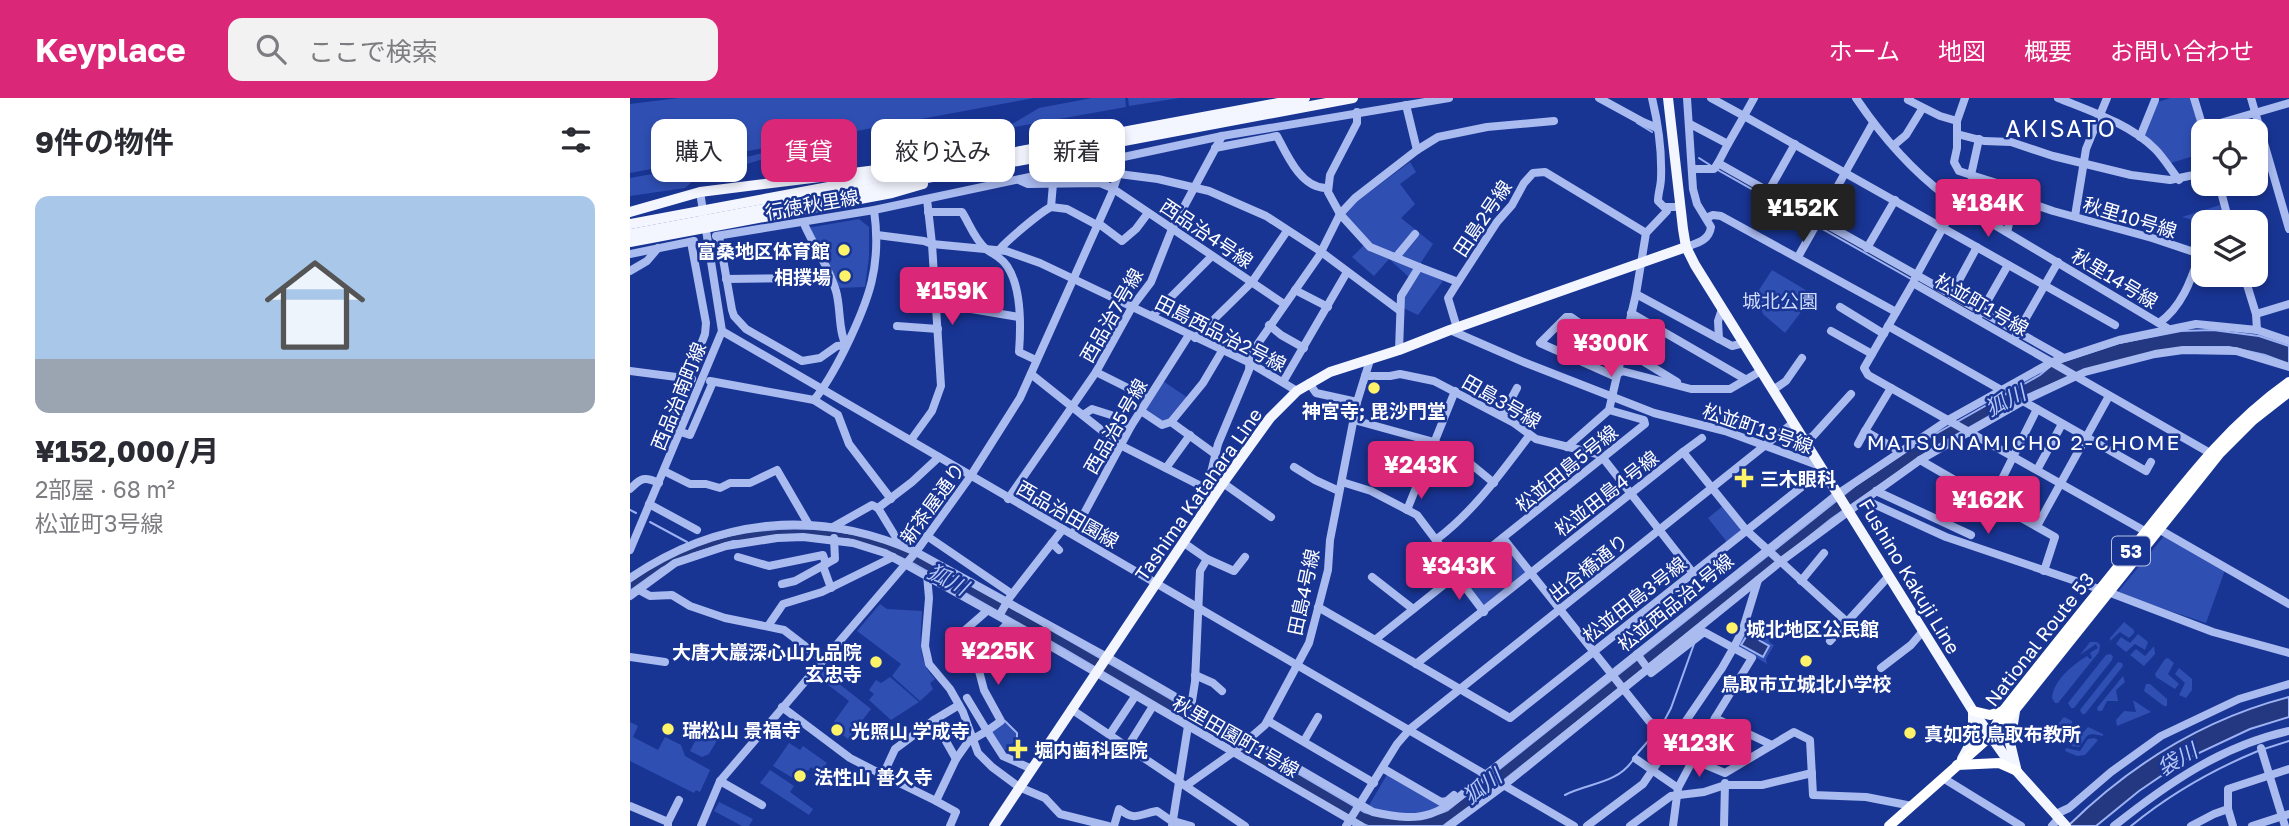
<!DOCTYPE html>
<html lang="ja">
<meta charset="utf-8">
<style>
:root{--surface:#fff;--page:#f2f2f3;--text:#2b2b33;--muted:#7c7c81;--line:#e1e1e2;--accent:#db2777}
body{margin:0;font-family:"Golos Text","Noto Sans JP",sans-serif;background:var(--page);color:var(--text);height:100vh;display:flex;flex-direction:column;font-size:26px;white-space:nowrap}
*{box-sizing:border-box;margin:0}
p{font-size:23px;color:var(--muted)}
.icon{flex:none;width:38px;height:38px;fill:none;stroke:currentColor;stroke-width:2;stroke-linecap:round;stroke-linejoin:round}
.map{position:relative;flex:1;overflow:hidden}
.side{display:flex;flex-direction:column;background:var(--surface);width:630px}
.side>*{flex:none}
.hud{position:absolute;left:21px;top:21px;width:665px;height:63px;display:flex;gap:14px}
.controls{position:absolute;left:1561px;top:21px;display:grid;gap:14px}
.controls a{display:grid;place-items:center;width:77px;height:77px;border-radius:14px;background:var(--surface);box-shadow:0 4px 10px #0003;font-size:35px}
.price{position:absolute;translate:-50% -60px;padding:0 16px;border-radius:7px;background:var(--accent);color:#fff;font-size:23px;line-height:46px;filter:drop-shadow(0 2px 4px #0008)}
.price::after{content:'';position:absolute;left:50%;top:42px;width:21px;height:16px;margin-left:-10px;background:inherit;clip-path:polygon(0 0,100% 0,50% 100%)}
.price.on{background:#222;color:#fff}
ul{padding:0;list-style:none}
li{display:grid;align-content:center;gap:14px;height:371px;padding:0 35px}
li+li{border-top:2px solid var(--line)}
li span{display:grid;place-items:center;height:217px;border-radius:14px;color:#555}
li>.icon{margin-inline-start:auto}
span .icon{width:126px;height:126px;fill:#fffc;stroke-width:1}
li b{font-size:30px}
h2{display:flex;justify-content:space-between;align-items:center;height:84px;padding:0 35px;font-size:30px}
.chip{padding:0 24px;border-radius:14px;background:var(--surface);box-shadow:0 4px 10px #0003;font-size:24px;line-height:63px}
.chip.on{background:var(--accent);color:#fff}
header{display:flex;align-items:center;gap:42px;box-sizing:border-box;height:98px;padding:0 35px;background:var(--accent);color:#fff}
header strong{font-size:33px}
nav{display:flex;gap:38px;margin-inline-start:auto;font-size:24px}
.search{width:490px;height:63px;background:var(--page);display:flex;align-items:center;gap:18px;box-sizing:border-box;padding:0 24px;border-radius:14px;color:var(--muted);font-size:26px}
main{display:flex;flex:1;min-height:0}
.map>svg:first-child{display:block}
.green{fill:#2f4fb3}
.water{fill:#243881;stroke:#9cb2f2;stroke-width:2}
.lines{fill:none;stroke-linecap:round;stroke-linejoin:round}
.stream{stroke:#9cb2f2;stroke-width:2}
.minor{stroke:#aabbf0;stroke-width:8}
.major{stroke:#f3f5ff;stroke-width:10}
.highway{stroke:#fff;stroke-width:10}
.poi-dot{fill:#fff369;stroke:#193594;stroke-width:2.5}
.labels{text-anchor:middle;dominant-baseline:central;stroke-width:5;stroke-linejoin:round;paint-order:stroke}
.shield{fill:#193594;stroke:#bac2df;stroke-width:2}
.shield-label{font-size:18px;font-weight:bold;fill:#fff}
.street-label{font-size:19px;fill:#fff;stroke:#193594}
.poi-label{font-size:19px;font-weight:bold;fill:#fff;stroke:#193594;text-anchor:start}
.park-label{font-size:19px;fill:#d0dbfb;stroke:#193594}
.water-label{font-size:21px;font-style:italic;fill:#b6c6f7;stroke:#193594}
.neighbourhood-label{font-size:21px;letter-spacing:2px;fill:#fff;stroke:#193594}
.quarter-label{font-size:23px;letter-spacing:2px;fill:#fff;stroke:#193594}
</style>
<header>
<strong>Keyplace</strong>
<div class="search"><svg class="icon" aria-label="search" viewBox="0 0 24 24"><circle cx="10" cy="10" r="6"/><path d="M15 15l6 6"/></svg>ここで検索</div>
<nav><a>ホーム</a><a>地図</a><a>概要</a><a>お問い合わせ</a></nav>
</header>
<main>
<section class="side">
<h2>9件の物件<svg class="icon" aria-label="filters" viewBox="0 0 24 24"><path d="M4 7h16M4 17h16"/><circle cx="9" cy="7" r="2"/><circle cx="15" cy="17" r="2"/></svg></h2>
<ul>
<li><span style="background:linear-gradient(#a9c7e8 75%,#9aa5b1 0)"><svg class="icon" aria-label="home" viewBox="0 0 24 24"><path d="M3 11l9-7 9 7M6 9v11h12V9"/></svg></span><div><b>¥152,000/月</b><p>2部屋 · 68 m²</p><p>松並町3号線</p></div></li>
</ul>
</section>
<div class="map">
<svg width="1659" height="728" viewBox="0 0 1659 728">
<rect width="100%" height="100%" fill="#193594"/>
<!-- green -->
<g class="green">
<path d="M49 0H404L0 75V6Z"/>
<path d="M462 0H495L496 9 374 31 409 10Z"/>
<path d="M498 0H549L499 8Z"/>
<path d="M1540 0H1561L1573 48V55L1541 65 1514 38 1528 4Z"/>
<path d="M162 47 140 59 64 82 55 90 0 98V80L121 58Z"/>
<path d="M780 64 786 74 770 86 785 106 771 120 803 146 790 166 744 148 716 120V115L721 108Z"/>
<path d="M1590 107 1595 124 1573 125 1552 119Z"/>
<path d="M229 121 239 129V158L235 189 206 190 177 130Z"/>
<path d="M734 147 741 154 787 171 780 180 759 161 744 178 722 159Z"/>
<path d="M789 172 813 183 788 217 771 209 772 199Z"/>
<path d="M1142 172 1184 197 1155 235 1133 216 1127 195Z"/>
<path d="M533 283 558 300 535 326 516 314V310Z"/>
<path d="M1093 408 1111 430 1110 433 1097 444 1078 420Z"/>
<path d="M1535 437 1595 472 1576 525 1487 495Z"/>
<path d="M871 445 896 475 854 508 829 478Z"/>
<path d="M250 506 257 511 292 513C291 539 286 561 305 581L300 585 303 591 290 603 262 578 271 566 227 533Z"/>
<path d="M1494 524 1504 532V535L1499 540 1490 534 1480 543V540Z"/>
<path d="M1116 532 1129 540 1133 535 1140 540 1139 544 1144 547 1136 561 1137 566 1107 548Z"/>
<path d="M1508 536 1518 544 1515 552 1505 546 1496 554 1486 546 1491 539 1500 545Z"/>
<path d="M1460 544H1467L1470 547 1469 554 1428 605H1425L1422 600C1424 581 1443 567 1457 558L1460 561 1462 560 1460 555 1468 550 1466 546 1450 557Z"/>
<path d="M1524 548 1525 556 1514 568 1500 557 1506 551 1515 558Z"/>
<path d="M1480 556 1483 558 1482 562 1444 610H1441L1438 605 1476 557Z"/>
<path d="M1538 560 1544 565 1538 576 1549 586 1545 591 1526 579 1525 576 1535 561Z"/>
<path d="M1488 564 1492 565 1493 568 1455 616H1452L1450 612Z"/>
<path d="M1549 570 1562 581V592L1556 600 1549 597 1555 585 1545 576Z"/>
<path d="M193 573 241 611 218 641 201 628 219 603 188 579Z"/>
<path d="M1493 578 1495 584 1486 592 1488 603H1477L1472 613H1468L1467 610Z"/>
<path d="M260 579 289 604 261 622 239 602 244 596 239 592 246 582 251 585Z"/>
<path d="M1516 586H1520L1537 601V608H1534L1514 593Z"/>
<path d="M1503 602 1521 614 1487 628 1486 622 1494 613 1506 614Z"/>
<path d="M1434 619 1442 623V626L1434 633 1430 629 1426 633 1431 637 1419 645 1416 641Z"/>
<path d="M375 623 386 636 387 641 373 654 361 632Z"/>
<path d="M0 624 8 628 3 639 28 652 35 639 51 647 55 658 80 672 70 694 66 692 64 695 0 663Z"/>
<path d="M1458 629 1473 636V638C1455 634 1459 636 1449 649L1441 648Z"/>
<path d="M72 630 89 639 79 656 72 659 60 653Z"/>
<path d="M1464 640 1468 642 1455 657 1447 658 1435 653 1436 650 1450 653 1458 641Z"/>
<path d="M159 645 170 652 173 648 197 665 192 672 188 670 186 673 181 669 178 673 174 671 166 682 143 668Z"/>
<path d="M140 672 164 688 160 694 183 711 179 717 130 685Z"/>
<path d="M758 675 814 708C787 718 764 717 738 709Z"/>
<path d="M89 704 123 721 119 728H112L84 713Z"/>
</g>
<!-- water -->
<g class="water">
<path d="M1089 69 1345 213 1343 216 1088 72Z"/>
<path d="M1583 232 1629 238 1659 248V266L1635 257 1599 249H1559L1441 278 1395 298 1303 350 1201 421 858 695 813 728H738L728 724 436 552 284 466 261 455 217 441 103 443 62 456 32 470 0 493V484C69 431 159 420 242 440 290 452 346 490 389 514 505 579 619 647 734 714 753 721 800 721 818 712L1225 388 1286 347 1410 277 1422 267 1489 245 1551 233Z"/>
<path d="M1118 536 1139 548 1133 559 1111 547Z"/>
<path d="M1659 599V619L1620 631 1556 661 1509 693 1466 728H1438C1500 667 1574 621 1659 599Z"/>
</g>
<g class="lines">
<!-- stream -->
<g class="stream">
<path d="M1007 25 1022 34"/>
<path d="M1069 60 1080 67"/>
<path d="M0 412 6 415"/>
<path d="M20 424 57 444"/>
<path d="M375 623 387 635V640"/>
<path d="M1032 627 1041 610 1064 546"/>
<path d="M1634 651 1659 643"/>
<path d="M1006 657 1026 634"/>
<path d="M935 697C958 685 987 686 1003 662"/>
<path d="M1501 728C1540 696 1582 672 1628 653"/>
</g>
<!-- minor -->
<g class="minor">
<path d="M969 0 1013 24 1027 30"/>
<path d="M1022 0C1028 25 1032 54 1031 80 1031 88 1028 95 1028 103L1034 109H1051"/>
<path d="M1081 0 1114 18 1124 0"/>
<path d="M1226 0C1251 37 1280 71 1316 98L1537 230"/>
<path d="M1280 0 1278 2 1310 18 1327 23"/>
<path d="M1428 0C1460 13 1500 26 1525 51 1534 60 1541 72 1549 82"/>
<path d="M1564 0 1574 33"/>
<path d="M1621 0 1659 131"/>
<path d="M776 7 787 52"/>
<path d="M727 14V25L700 77 698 94 710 116 740 149 789 169"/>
<path d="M1060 26 1098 46 1114 18 1485 227"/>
<path d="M1573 30 1659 5"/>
<path d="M1327 36 1354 43 1381 44 1423 58 1501 77 1540 82 1573 75"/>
<path d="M1510 39 1525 2"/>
<path d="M1349 41 1341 77 1386 91 1403 106 1423 113 1522 140 1573 157"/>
<path d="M1098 46 1088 65 1432 259"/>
<path d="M1263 48 1276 37 1292 11"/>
<path d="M585 50 647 38C657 57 671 90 696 90"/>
<path d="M1062 71H1084L1088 65"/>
<path d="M489 76 528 81 579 93 636 118 690 153 769 212"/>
<path d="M389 82 398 86 470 85 482 90 654 206"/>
<path d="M1589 86 1599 124"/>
<path d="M70 94 92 233 944 728"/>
<path d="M1138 94 1165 46"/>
<path d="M1316 98 1333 95 1343 81 1341 77 1329 73 1324 64 1327 50V23L1335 0"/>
<path d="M421 109 437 111 467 127"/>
<path d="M244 112C252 168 239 202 215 251 206 269 197 286 184 302L208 317 219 346 261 401"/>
<path d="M298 114H332C339 125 345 142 356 151 364 157 371 159 377 168 392 190 391 228 389 254L406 262"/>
<path d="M1445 118 1456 51 1477 0"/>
<path d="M1076 120 1083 117 1091 118 1266 214"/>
<path d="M468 125 492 143 506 131 518 115"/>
<path d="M1377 134C1381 121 1380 105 1396 101"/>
<path d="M247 137 294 143 302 146 376 153 410 165 620 265 667 293"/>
<path d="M86 138 244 112 592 38 819 0"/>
<path d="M89 138 102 212 104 218 116 231 172 263 190 260 207 248 216 247C208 232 211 210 206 193 199 169 185 150 175 128"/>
<path d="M61 144 76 225 75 236 40 327 45 332 60 337 83 284"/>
<path d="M1056 149C1067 145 1079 143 1081 129L1067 106 1063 91 1057 0"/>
<path d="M1237 150 1265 102"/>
<path d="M369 152C376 143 412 113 421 109L424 74"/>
<path d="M0 156 64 143"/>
<path d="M766 159 785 136"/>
<path d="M1168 159 1243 25"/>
<path d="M0 173 17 163 28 150"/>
<path d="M1614 177 1626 216 1627 232"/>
<path d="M1285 180 1326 106"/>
<path d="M96 181 182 180"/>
<path d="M665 192 698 209"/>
<path d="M1006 196 1102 248 1114 245"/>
<path d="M1321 197 1347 149"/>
<path d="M306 205 389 219"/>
<path d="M1210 209 1254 236"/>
<path d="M1001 215 1115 281"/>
<path d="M1350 216 1378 167"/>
<path d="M1626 216 1659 206"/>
<path d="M522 218 582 158"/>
<path d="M1529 225C1552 209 1561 182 1570 156"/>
<path d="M639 227 651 237 674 250"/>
<path d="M267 228 308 231"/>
<path d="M1258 228 1373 293"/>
<path d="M827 230 818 200 828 184"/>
<path d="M820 232 896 265 1024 315 1095 333 1190 368"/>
<path d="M1201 233 1242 256"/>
<path d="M1385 239 1428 164"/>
<path d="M565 240 622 184 657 133"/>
<path d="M1089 241 1088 223 1092 211"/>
<path d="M993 251 1047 284"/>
<path d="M769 252 771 198 789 169 828 184 867 124 882 107 894 85 903 75 915 74 1016 135"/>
<path d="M993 255 941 219H936L910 245 984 278 992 273 1061 291H1100L1131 273"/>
<path d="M0 273 62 281"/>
<path d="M466 274 518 300"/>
<path d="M401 276 490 347 577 391"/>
<path d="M735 278H760L770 276 804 283 884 325 906 341 967 356 973 360 1063 475"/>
<path d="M80 283 184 302"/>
<path d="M653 284 717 174"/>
<path d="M679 285 686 295 727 304"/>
<path d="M1261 290 1235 333 1269 353"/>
<path d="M1143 292 1156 283 1172 260"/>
<path d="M1407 311 1516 373 1521 364"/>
<path d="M511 313 532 327 541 324 585 356"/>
<path d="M453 317 462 311 481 317 501 328"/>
<path d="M872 318 887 290"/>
<path d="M724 322 804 344 836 362 864 385"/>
<path d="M541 324 573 285 592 253"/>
<path d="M281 342 302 313 311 288 302 146 297 101"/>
<path d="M1174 343 1183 338 1221 296"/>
<path d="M1228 346 1235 333"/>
<path d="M937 349 979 312 1006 196 1016 135 1037 113V110"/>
<path d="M1053 354 1072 340"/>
<path d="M1290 362 1361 403 1407 311 1393 303"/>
<path d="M664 369 685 382 709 393"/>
<path d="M536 370 560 337"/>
<path d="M1407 372 1432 326"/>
<path d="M34 373 60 386H76L90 390 100 385H120L147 372 179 427"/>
<path d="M712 384 741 393 787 417 830 474"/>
<path d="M593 385 641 419"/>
<path d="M0 391C11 380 14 378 29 385"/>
<path d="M1246 393 1341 437"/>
<path d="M585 397 577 391 588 346 619 272 620 257 689 158 710 116 725 100 787 52 808 39 857 29 924 23"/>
<path d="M378 401 466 274 502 209 521 184 542 131 592 38"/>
<path d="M1235 402 1316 439 1478 494 1583 534 1659 555"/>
<path d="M1361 403 1425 439 1414 473"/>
<path d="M19 406 67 432"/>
<path d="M248 410 282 384 309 359"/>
<path d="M248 410 270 446"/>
<path d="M777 412 825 293"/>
<path d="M1407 428 1479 298"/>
<path d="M203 429 242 407 248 410"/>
<path d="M1525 429 1659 506"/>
<path d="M443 436 501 328 559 237"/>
<path d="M1520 436 1238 277 1234 270 1283 185 1580 355"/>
<path d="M297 438 382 496"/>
<path d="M873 440 1019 623 1043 641"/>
<path d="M807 441C844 413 871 375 899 338"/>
<path d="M422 445 429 452"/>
<path d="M554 445 577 461 570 473 565 584 561 609"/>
<path d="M0 452 92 233"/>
<path d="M108 459 139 468 193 457 196 466"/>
<path d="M577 461 604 473 615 459"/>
<path d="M193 468 201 490"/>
<path d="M297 477 299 500 295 548 299 566 320 591 333 614 348 655 362 669 389 689 415 700 430 716 478 728"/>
<path d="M826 477 854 514"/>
<path d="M742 479 783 511"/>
<path d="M0 480C90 419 187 410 286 454L477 559 743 714C796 726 809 717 848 683L1209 395 1318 322 1422 264 1489 242 1566 226 1627 232 1659 243"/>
<path d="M1171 483 1194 455"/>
<path d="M152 486 165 483 205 461 204 440"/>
<path d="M9 492 20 498 42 497 60 508 95 520 154 532 193 562"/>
<path d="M0 498 45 465 96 448 147 440 173 439 223 445 255 455 379 524 731 728"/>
<path d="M688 509 880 620 1193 372"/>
<path d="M369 518 380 499 433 431"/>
<path d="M138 528 153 506 192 494 263 459"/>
<path d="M334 533 358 512"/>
<path d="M746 541 1015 326 1014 322 979 312"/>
<path d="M1200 543 1217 524"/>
<path d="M1007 556 1021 575 1074 534 1122 560 1085 620"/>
<path d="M0 559 35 564"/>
<path d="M786 566 1053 354 1116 432 1217 524 1259 478"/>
<path d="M1251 570 1281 547 1293 533"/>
<path d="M565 577 583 585 592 593"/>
<path d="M337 600 357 633 371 623 354 592 344 554 363 541 379 524"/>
<path d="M152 609 220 660 253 677"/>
<path d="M441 611 615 728"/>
<path d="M304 622 329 607"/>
<path d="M638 623 744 685"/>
<path d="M480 636 506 597"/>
<path d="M674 643 688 619"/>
<path d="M498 648 523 608"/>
<path d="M1631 650 1655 728"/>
<path d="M1006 661 1048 690"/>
<path d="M1064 662 1095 675 1164 634 1180 642 1183 697 1236 699 1282 708"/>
<path d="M754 671 811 704 817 703 824 697"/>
<path d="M1313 680 1391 728"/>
<path d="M90 683 132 707"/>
<path d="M557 687 605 653 635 627 679 545 698 472 700 442 727 304 740 262"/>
<path d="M306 703 253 677 265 651 304 622 326 661"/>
<path d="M0 708 38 724V728"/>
<path d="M1426 716 1439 710 1481 674 1531 638 1609 601 1659 586"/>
<path d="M38 724 49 702"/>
<path d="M71 728 90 683 286 454 340 379 390 300 481 97 490 72 486 60"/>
<path d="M320 728 326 714 306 703 326 661 338 644 357 633 373 658 402 671"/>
<path d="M484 728 489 711C506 724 508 716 527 713L540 722 561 728"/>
<path d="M542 728 558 628"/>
<path d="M716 728 767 646 780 631 1163 325"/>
<path d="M819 728 873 688 1150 464 1219 413 1290 362 1393 303 1455 274 1525 256 1553 252 1606 253 1659 269"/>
<path d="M957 728 1013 686 1092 570 1104 549 1113 531 1128 482"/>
<path d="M1000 728 1041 698 1074 694 1095 687H1132L1182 675"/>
<path d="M1043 728 1048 690 1085 620 1142 647"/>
<path d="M1094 728 1095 685"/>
<path d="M1422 728 1429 720"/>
<path d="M1484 728C1537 686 1591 648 1659 633"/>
<path d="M1561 728 1584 716 1598 711"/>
<path d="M1603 728 1598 711V691L1659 671"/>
<path d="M1622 728 1659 716"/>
</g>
<!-- major -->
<g class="major">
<path d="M1038 0 1053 131 1056 149 1065 167 1343 613 1381 667 1436 728"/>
<path d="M0 114 70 94 279 68"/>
<path d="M0 126 675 0"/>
<path d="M0 136 723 0"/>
<path d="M0 144 262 95 293 86"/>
<path d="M1385 613 1380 645 1386 670"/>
<path d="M1332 661 1343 641V613"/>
<path d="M364 728 593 385 640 320 667 293 700 274 769 252 820 232 1056 149"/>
</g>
<!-- highway -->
<g class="highway">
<path d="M1343 613 1360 617 1373 613"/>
<path d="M1365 629 1373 613C1416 558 1460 504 1503 450 1551 390 1595 329 1659 284"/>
<path d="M1327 667 1369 665 1387 673"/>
<path d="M1259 728 1372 628 1590 355 1623 322 1659 294"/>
</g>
</g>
<!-- markers -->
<g class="poi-dot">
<circle cx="214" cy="152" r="7"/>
<circle cx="215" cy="178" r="7"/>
<circle cx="744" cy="290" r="7"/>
<path d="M1110.5 369.5h7v7h7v7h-7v7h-7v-7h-7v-7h7z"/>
<circle cx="1102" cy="530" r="7"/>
<circle cx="1176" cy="563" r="7"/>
<circle cx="246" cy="564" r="7"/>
<circle cx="38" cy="631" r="7"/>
<circle cx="207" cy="632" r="7"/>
<circle cx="1280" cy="635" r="7"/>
<path d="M384.5 640.5h7v7h7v7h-7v7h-7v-7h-7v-7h7z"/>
<circle cx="170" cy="678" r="7"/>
</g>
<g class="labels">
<!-- shield labels -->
<rect class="shield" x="1482" y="438.5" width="38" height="29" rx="5"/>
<g class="shield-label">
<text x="1501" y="453">53</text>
</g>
<!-- street labels -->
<g class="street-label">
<text transform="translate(182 106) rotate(-10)">行徳秋里線</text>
<text transform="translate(1500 119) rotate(17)">秋里10号線</text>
<text transform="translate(852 120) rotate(-56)">田島2号線</text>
<text transform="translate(577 135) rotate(34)">西品治4号線</text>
<text transform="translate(1485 180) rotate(31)">秋里14号線</text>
<text transform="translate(1352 206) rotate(30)">松並町1号線</text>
<text transform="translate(481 217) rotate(-60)">西品治7号線</text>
<text transform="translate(591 235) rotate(27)">田島西品治2号線</text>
<text transform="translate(48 298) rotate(-68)">西品治南町線</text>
<text transform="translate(872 303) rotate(30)">田島3号線</text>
<text transform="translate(485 328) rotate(-60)">西品治5号線</text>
<text transform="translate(1128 330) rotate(19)">松並町13号線</text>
<text transform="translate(936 370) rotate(-39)">松並田島5号線</text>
<text transform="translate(976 395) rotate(-38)">松並田島4号線</text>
<text transform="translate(568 396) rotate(-55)">Tashima Katahara Line</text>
<text transform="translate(302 405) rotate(-54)">新茶屋通り</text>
<text transform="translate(438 416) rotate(30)">西品治田園線</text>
<text transform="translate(958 469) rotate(-38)">出合橋通り</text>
<text transform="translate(1280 478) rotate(59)">Fushino Kakuji Line</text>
<text transform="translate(673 494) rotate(-78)">田島4号線</text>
<text transform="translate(1004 501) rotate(-38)">松並田島3号線</text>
<text transform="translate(1045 504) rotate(-39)">松並西品治1号線</text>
<text transform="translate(1409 541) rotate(-52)">National Route 53</text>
<text transform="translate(606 638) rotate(30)">秋里田園町1号線</text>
</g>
<!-- poi labels -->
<g class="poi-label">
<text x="200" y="152" text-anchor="end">富桑地区体育館</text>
<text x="201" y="178" text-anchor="end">相撲場</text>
<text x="744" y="312" text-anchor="middle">神宮寺; 毘沙門堂</text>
<text x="1130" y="380">三木眼科</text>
<text x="1116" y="530">城北地区公民館</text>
<text x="232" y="553" text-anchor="end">大唐大巖深心山九品院<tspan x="232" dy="22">玄忠寺</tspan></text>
<text x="1176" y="585" text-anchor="middle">鳥取市立城北小学校</text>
<text x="52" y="631">瑞松山 景福寺</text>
<text x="221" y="632">光照山 学成寺</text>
<text x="1294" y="635">真如苑 鳥取布教所</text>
<text x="404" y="651">堀内歯科医院</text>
<text x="184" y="678">法性山 善久寺</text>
</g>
<!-- park labels -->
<g class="park-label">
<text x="1150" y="202">城北公園</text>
</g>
<!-- water labels -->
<g class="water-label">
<text transform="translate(1375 302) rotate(-27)">狐川</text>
<text transform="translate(318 481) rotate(28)">狐川</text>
<text transform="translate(1547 661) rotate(-30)">袋川</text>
<text transform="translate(852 688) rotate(-37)">狐川</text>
</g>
<!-- neighbourhood labels -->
<g class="neighbourhood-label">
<text x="1394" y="344">MATSUNAMICHO 2-CHOME</text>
</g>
<!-- quarter labels -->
<g class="quarter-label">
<text x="1431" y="30">AKISATO</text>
</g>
</g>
</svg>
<div class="controls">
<a><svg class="icon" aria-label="locate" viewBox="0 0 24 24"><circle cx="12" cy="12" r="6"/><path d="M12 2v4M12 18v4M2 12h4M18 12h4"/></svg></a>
<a><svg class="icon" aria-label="layers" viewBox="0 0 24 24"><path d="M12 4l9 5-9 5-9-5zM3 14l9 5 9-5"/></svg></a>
</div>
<b class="price" style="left:1358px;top:141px">¥184K</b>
<b class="price on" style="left:1173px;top:146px">¥152K</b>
<b class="price" style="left:322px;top:229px">¥159K</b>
<b class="price" style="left:981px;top:281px">¥300K</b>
<b class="price" style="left:791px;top:403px">¥243K</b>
<b class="price" style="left:1358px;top:438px">¥162K</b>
<b class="price" style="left:829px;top:504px">¥343K</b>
<b class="price" style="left:368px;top:589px">¥225K</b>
<b class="price" style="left:1069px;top:681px">¥123K</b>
<div class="hud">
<a class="chip">購入</a>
<a class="chip on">賃貸</a>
<a class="chip">絞り込み</a>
<a class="chip">新着</a>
</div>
</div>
</main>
